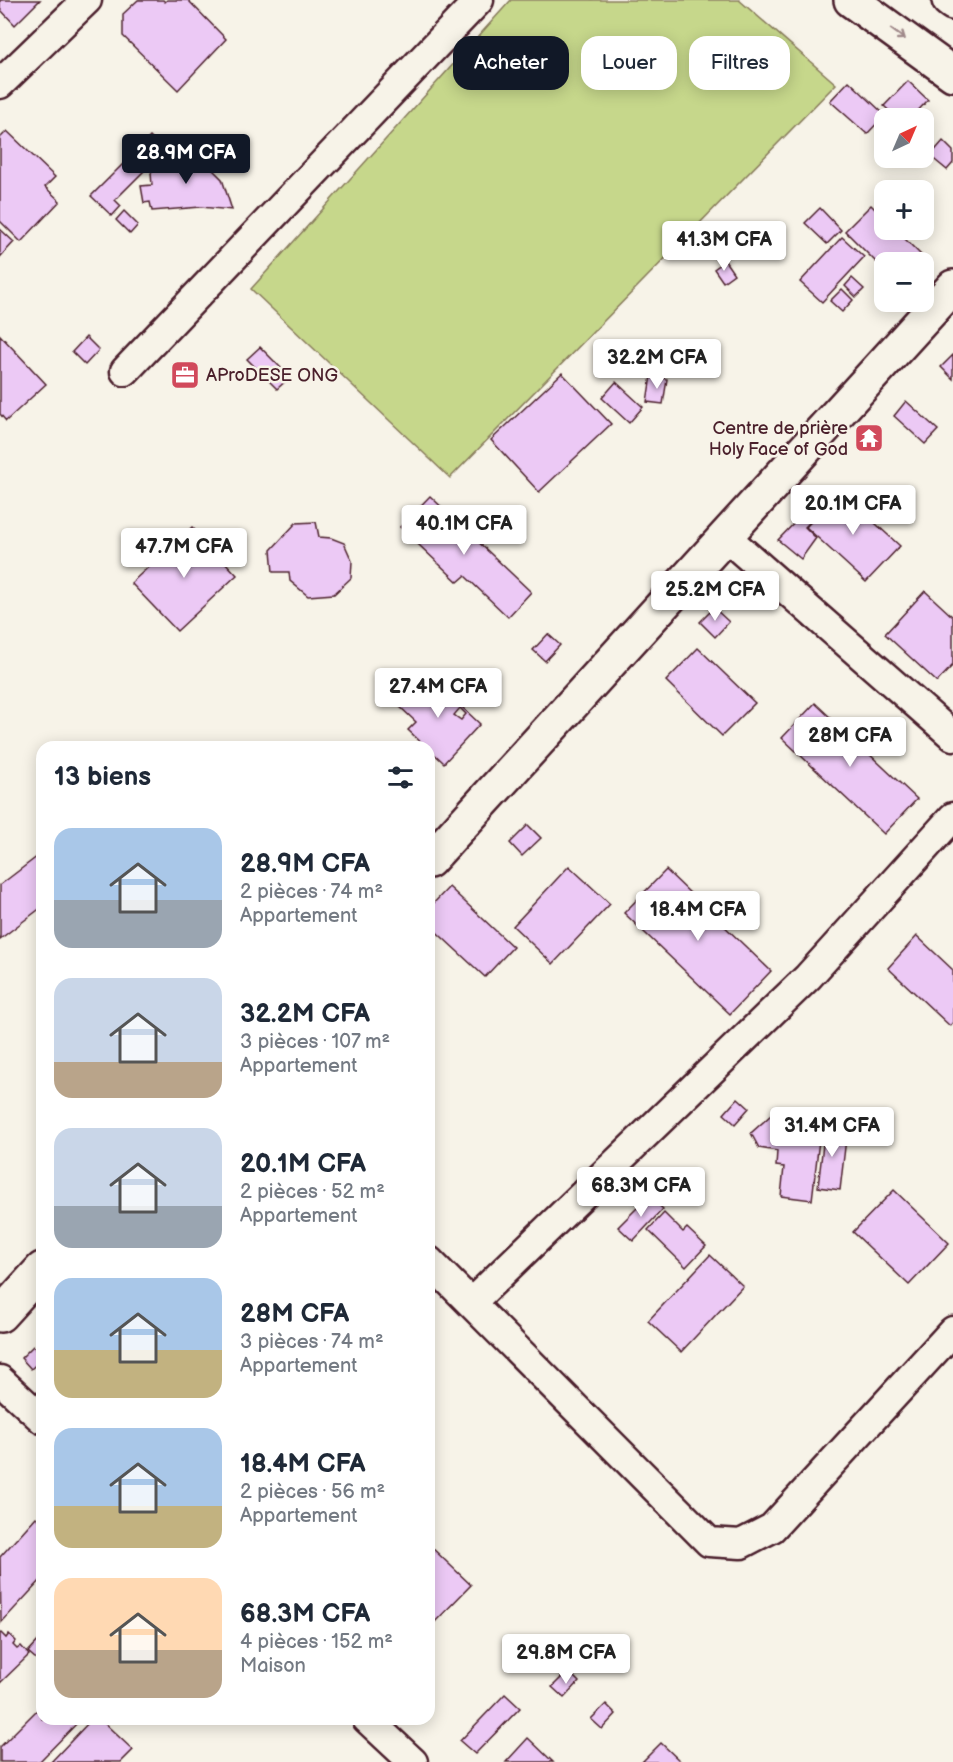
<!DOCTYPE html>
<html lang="fr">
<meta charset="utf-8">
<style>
:root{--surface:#fff;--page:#f6f6f7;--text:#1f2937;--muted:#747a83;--accent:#111827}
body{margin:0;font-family:"Balsamiq Sans",sans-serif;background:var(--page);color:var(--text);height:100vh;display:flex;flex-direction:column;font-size:22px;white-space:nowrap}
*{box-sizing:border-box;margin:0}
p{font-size:20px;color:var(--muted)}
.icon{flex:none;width:33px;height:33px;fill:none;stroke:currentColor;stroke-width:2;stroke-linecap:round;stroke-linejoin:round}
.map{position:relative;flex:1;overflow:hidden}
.side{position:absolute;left:36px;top:741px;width:399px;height:984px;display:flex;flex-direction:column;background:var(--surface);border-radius:18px;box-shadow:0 3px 15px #0003}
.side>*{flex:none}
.guide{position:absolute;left:453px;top:36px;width:410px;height:54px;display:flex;gap:12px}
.needle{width:39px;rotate:44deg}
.buttons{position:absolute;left:874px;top:108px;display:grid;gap:12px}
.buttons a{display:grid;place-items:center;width:60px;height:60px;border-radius:12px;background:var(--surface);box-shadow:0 3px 15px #0003;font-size:30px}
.price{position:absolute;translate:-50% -51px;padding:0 14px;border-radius:6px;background:#fff;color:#222;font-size:20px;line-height:39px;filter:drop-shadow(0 2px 3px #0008)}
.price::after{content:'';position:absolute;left:50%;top:36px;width:18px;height:14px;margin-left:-9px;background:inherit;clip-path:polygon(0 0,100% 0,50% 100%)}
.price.active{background:var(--accent);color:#fff}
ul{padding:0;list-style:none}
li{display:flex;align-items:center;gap:18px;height:150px;padding:0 18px}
li span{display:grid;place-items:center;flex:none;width:168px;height:120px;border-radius:18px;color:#555}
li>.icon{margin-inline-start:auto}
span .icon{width:72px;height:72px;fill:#fffc;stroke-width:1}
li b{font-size:26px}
h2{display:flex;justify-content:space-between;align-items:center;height:72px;padding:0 18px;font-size:26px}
.pill{padding:0 21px;border-radius:18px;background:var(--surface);box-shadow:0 3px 15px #0003;font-size:21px;line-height:54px}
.pill.active{background:var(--accent);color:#fff}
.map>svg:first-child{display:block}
.green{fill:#c6d78b;stroke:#887b5b;stroke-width:1.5}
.building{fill:#ecc9f5;stroke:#4a1f2b;stroke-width:1.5;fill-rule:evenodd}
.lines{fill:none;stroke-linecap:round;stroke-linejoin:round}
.minor-casing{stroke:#4a1f2b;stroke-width:33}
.tertiary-casing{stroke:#4a1f2b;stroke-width:38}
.minor{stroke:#f7f3e8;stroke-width:28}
.tertiary{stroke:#f7f3e8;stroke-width:33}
.oneway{stroke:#a0898a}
.labels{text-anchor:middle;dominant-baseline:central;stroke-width:5;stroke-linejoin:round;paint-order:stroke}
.poi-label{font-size:18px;fill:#4a1f2b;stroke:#f7f3e8;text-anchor:start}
</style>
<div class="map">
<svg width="953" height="1762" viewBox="0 0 953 1762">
<rect width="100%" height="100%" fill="#f7f3e8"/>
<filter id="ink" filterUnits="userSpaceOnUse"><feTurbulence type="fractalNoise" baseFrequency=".0167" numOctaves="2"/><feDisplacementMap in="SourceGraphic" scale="12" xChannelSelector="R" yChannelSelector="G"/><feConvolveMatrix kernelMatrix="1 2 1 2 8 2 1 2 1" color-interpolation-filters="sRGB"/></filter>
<g filter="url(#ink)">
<!-- green -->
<path class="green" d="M511 0H739L836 84 450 478 251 289Z"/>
<!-- building -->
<g class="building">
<path d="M0 0H40L15 25 0 9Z"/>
<path d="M138 0H163L165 2 167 0H188L226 39 178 90 123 36V14Z"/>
<path d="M849 81 885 115 867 134 830 101Z"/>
<path d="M908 81 928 100 911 118H897L884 106Z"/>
<path d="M7 131 55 177 45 187 60 201 21 242 0 221V138Z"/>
<path d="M150 137 164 151 115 200 121 206 112 216 91 196Z"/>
<path d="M943 141 953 151V163L947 170 930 156Z"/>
<path d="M192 149 222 179 232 210 201 207 152 211 150 202 144 203 141 186 152 185 151 173 178 151Z"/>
<path d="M871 205 885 219V230H896L924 258 920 262H885V271L845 231Z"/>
<path d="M820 208 841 230 827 244 805 223Z"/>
<path d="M124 211 138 225 130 234 116 220Z"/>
<path d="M0 229 14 242 0 257Z"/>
<path d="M842 237 864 257 822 302 800 282Z"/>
<path d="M725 261 734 274 723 282 714 269Z"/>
<path d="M852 278 864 289 856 297 845 286Z"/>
<path d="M842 289 853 300 842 312 830 301Z"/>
<path d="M0 335 46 384 6 421 0 414Z"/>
<path d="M86 337 99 350 85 365 72 352Z"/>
<path d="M260 347 290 377 277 389 247 359Z"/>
<path d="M953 355V379L941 367Z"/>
<path d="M562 373 611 424 539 492 491 440Z"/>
<path d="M651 376 667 379 663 404 647 402Z"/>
<path d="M616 382 643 407 629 423 602 398Z"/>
<path d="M906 401 938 430 925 444 894 416Z"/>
<path d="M840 491 900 546 866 582 806 527Z"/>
<path d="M430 496 531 592 508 617 465 576 458 582 400 527Z"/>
<path d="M803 514 811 521 805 527 816 538 801 559 778 540Z"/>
<path d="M316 522 319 537 331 538 344 543 352 561 351 578 334 594 308 596 290 581 289 572H273L271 550 296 523Z"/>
<path d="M192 527 237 575 177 631 131 583Z"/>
<path d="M925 591 953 617V665L937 682 885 634Z"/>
<path d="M714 608 729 622 715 637 700 622Z"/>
<path d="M548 634 560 645 545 661 533 650Z"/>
<path d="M698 648 755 703 722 736 666 681Z"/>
<path d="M427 674 480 724 444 763 429 749V747H426L408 730 416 722 398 705ZM460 708 466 714 461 720 454 715Z"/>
<path d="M815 703 917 799 884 834 782 738Z"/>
<path d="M528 825 541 838 522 856 510 843Z"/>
<path d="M42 853V907L0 939V885Z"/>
<path d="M569 866 610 904 553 964 513 926Z"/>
<path d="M666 870 771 971 730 1014 624 913Z"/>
<path d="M449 887 513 947 485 977 429 925V908Z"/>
<path d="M917 936 953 970V1022L950 1026 888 968Z"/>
<path d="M738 1098 749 1108 735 1124 724 1114Z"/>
<path d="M781 1106 809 1112 808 1121 821 1123 812 1200 781 1196 784 1167 776 1166 777 1151 759 1148 751 1133Z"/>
<path d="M825 1127 847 1130 840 1190 818 1187Z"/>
<path d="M894 1190 949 1243 909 1285 853 1232Z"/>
<path d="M649 1196 663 1209 633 1241 618 1227Z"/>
<path d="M664 1213 683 1232 687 1228 706 1246 686 1267 648 1230Z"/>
<path d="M710 1255 743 1286 681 1352 648 1321Z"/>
<path d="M33 1346 42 1355V1359L31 1369 21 1358Z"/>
<path d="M36 1517 42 1522V1579L1 1623 0 1557Z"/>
<path d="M429 1545 471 1585 429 1628Z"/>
<path d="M0 1632 6 1638 9 1634 16 1641 13 1645 17 1649 21 1646 29 1655 0 1683Z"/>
<path d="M42 1637V1664L28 1652Z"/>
<path d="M568 1671 579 1682 564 1698 552 1687Z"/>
<path d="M505 1694 520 1708 475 1754 460 1741Z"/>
<path d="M606 1704 616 1714 602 1729 591 1719Z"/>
<path d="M42 1705V1719H81L39 1762H0V1747Z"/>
<path d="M92 1719H100L133 1750 121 1762H51Z"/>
<path d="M528 1738 553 1762H506Z"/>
<path d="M661 1743 681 1762H642Z"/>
</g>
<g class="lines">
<!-- minor casing -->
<g class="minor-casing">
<g id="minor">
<path d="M0 84 87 0"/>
<path d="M125 371 479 0"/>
<path d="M725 536 953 736"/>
<path d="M429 1261 709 1542 741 1544 772 1528 953 1331"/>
<path d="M472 1302 808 977 953 817"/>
<path d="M0 1380 42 1419"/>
<path d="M367 1719 413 1762"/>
</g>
</g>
<!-- tertiary casing -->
<g class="tertiary-casing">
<g id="tertiary">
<path d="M851 0 953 74"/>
<path d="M949 0 953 3"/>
<path d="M429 861 953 287"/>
<path d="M0 1315 42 1269"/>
</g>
</g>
<!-- minor -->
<use href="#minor" class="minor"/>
<!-- tertiary -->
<use href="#tertiary" class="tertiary"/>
</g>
<!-- one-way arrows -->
<defs><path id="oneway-shaft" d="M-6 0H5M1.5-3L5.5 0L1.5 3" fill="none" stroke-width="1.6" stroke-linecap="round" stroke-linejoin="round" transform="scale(1.5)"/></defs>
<use class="oneway" href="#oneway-shaft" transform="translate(898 34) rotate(36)"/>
</g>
<!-- icons -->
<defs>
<g id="office-square" transform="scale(1.5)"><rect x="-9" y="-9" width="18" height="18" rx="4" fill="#d1495b" stroke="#f7f3e8"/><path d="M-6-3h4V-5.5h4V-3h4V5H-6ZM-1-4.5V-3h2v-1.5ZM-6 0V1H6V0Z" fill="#fff"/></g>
<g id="temple-square" transform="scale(1.5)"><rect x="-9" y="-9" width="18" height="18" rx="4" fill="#d1495b" stroke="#f7f3e8"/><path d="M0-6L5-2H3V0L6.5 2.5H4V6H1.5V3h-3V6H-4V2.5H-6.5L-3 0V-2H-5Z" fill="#fff"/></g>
</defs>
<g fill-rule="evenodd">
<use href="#office-square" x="185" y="375"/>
<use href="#temple-square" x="869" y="438"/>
</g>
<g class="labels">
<!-- poi labels -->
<g class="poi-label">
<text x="206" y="375">AProDESE ONG</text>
<text x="848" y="428" text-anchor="end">Centre de prière<tspan x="848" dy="21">Holy Face of God</tspan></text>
</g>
</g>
</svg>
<div class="buttons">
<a><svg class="needle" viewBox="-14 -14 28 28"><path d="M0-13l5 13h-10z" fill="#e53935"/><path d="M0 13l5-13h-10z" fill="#747a83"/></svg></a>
<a>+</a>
<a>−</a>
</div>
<b class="price active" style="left:186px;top:185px">28.9M CFA</b>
<b class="price" style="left:724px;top:272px">41.3M CFA</b>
<b class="price" style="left:657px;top:390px">32.2M CFA</b>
<b class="price" style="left:853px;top:536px">20.1M CFA</b>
<b class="price" style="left:464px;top:556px">40.1M CFA</b>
<b class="price" style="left:184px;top:579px">47.7M CFA</b>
<b class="price" style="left:715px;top:622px">25.2M CFA</b>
<b class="price" style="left:438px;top:719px">27.4M CFA</b>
<b class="price" style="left:850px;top:768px">28M CFA</b>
<b class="price" style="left:698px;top:942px">18.4M CFA</b>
<b class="price" style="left:832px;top:1158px">31.4M CFA</b>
<b class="price" style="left:641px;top:1218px">68.3M CFA</b>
<b class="price" style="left:566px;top:1685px">29.8M CFA</b>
<div class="guide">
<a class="pill active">Acheter</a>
<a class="pill">Louer</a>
<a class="pill">Filtres</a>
</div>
<section class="side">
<h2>13 biens<svg class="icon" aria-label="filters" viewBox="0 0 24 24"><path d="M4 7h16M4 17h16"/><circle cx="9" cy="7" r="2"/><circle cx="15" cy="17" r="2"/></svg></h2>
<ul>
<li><span style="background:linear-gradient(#a9c7e8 60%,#9aa5b1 0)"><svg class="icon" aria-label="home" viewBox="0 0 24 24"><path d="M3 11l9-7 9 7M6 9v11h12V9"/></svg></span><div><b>28.9M CFA</b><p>2 pièces · 74 m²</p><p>Appartement</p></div></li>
<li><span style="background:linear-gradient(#c9d6e8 70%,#b9a48a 0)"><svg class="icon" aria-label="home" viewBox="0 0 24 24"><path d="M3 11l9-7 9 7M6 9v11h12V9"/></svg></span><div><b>32.2M CFA</b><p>3 pièces · 107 m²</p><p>Appartement</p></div></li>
<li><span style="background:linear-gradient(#c9d6e8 65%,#9aa5b1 0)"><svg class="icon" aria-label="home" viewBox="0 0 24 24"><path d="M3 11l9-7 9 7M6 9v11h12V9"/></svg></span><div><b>20.1M CFA</b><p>2 pièces · 52 m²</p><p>Appartement</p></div></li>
<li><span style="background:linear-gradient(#a9c7e8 60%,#c2b280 0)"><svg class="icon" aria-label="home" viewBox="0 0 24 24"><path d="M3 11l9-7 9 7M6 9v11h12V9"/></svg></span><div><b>28M CFA</b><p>3 pièces · 74 m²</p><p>Appartement</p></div></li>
<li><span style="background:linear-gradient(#a9c7e8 65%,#c2b280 0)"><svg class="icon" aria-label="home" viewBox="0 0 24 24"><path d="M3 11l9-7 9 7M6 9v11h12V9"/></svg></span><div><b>18.4M CFA</b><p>2 pièces · 56 m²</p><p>Appartement</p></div></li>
<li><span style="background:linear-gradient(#ffd9b3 60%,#b9a48a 0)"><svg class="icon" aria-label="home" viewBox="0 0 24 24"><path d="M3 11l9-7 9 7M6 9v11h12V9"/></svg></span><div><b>68.3M CFA</b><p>4 pièces · 152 m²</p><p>Maison</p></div></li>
</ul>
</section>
</div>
